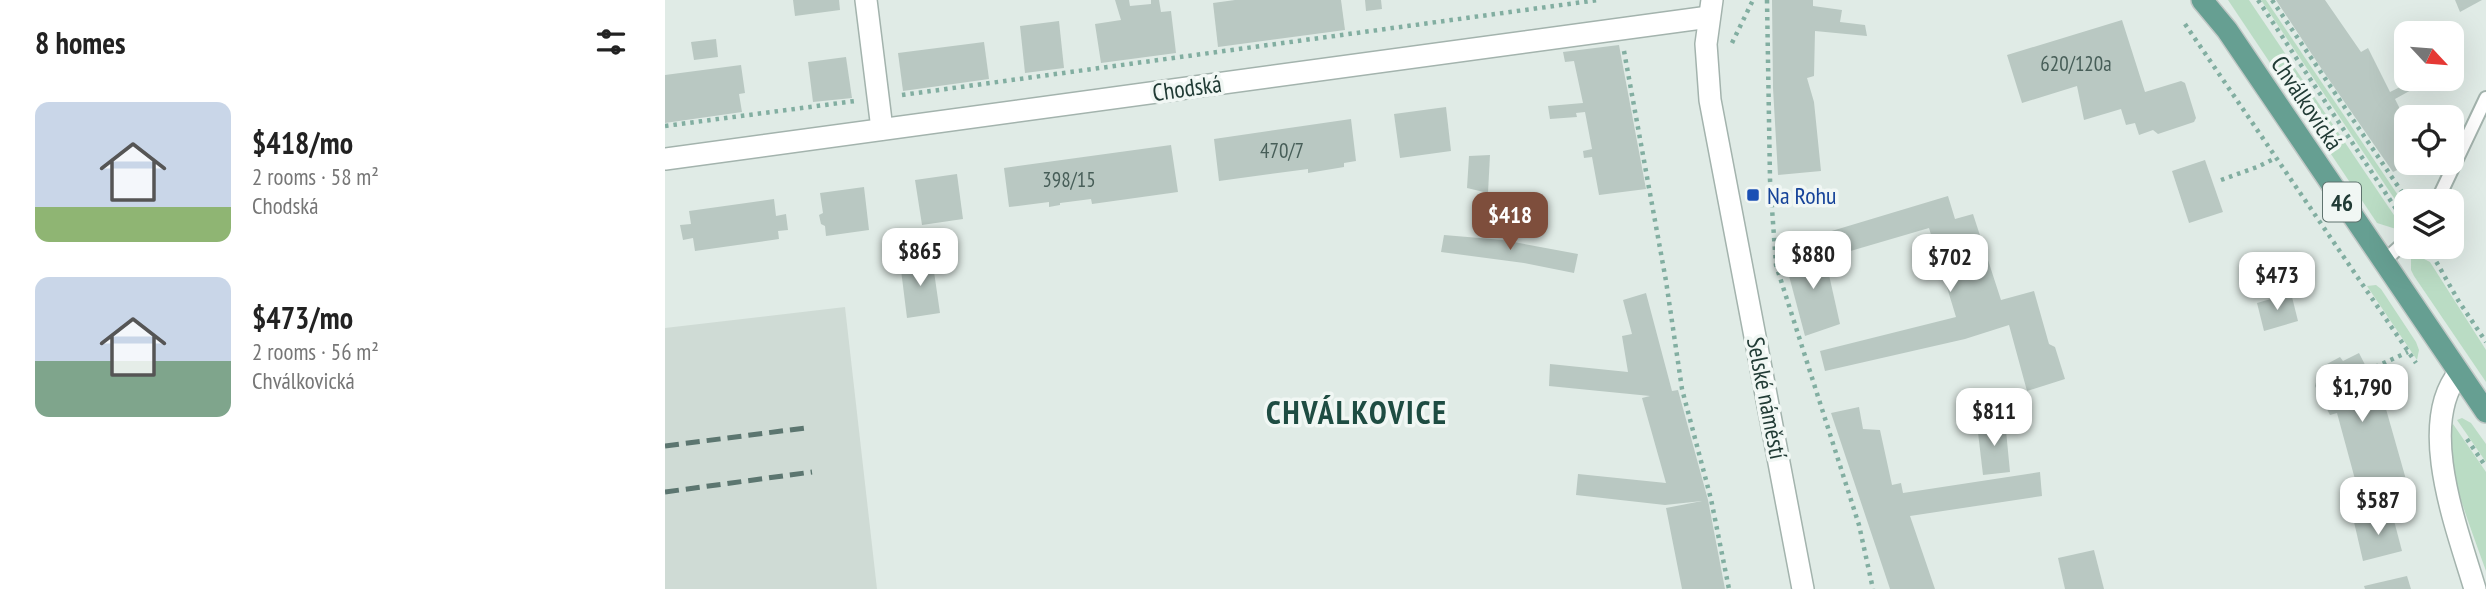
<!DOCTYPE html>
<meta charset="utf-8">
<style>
:root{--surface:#fff;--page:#f2f2f2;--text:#222;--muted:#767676;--accent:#7e4e3c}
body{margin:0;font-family:"PT Sans Narrow",sans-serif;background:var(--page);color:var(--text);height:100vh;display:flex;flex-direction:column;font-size:26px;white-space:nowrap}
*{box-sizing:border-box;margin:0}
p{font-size:23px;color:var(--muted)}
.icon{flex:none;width:38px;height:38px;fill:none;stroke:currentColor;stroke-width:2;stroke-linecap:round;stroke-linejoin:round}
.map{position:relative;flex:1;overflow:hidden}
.panel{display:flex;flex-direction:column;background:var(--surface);width:665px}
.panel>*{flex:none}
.needle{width:46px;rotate:116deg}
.buttons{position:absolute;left:1729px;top:21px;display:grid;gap:14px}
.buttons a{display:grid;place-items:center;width:70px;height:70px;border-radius:14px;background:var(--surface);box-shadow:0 7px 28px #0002;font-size:35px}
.price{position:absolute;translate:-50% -60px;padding:0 16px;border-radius:14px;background:#fff;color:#222;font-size:23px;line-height:46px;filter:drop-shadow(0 2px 4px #0008)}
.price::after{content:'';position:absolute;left:50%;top:42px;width:21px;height:16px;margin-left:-10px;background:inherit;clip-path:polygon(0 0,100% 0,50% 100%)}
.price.active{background:var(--accent);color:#fff}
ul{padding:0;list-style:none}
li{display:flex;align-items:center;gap:21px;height:175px;padding:0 35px}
li span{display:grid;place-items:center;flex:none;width:196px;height:140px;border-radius:14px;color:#555}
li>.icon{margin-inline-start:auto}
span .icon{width:84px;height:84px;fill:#fffc;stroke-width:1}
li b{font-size:30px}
h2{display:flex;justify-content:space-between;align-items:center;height:84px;padding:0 35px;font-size:30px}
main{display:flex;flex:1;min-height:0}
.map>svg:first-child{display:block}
.built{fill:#cfdbd5}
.green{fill:#badcc4}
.building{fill:#b9c8c2}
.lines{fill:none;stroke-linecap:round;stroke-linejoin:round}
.service-casing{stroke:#a3b3ad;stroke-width:16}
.minor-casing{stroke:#a3b3ad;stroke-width:24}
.tertiary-casing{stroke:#a3b3ad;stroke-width:24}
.primary-casing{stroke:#c1c8c6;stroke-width:24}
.path{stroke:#82aea1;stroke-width:4.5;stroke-dasharray:3.5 5;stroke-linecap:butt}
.service{stroke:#fff;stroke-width:12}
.minor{stroke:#fff;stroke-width:21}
.tertiary{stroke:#fff;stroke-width:21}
.primary{stroke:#669f92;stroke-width:21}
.rail{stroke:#5c7670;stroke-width:5;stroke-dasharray:14 7;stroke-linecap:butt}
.transit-dot{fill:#1a4fb4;stroke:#f1f7f4;stroke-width:2.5}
.labels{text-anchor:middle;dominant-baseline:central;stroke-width:7;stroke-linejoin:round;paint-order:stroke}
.number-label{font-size:21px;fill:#475e58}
.shield{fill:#f1f7f4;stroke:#5f736e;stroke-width:2}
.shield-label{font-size:23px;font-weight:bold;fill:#213b35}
.street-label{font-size:24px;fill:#213b35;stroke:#f1f7f4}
.transit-label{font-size:24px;fill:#164399;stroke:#f1f7f4;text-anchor:start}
.district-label{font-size:32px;font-weight:bold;letter-spacing:2px;fill:#1e4c42;stroke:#f1f7f4}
</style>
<main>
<section class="panel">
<h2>8 homes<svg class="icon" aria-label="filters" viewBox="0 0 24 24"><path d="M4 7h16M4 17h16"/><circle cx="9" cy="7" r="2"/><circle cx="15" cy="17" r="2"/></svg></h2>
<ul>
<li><span style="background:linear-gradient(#c9d6e8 75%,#8fb573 0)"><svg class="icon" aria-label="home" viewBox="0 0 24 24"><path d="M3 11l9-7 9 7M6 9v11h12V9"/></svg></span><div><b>$418/mo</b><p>2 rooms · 58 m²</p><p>Chodská</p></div></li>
<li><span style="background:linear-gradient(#c9d6e8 60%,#7fa58c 0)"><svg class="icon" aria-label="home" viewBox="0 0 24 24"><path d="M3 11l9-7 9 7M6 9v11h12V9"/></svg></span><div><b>$473/mo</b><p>2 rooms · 56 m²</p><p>Chválkovická</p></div></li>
</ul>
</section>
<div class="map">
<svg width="1821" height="589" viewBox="0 0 1821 589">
<rect width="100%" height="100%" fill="#e0ebe6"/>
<!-- built -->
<path class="built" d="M180 307 212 589H0V328Z"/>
<!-- green -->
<g class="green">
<path d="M1563 0H1584L1737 227 1731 229 1712 223Z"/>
<path d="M1596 0H1601L1741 207V216Z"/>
<path d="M1746 258 1759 259 1765 262 1821 350V382L1749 276 1746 270Z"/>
<path d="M1711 285 1716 289 1751 342 1754 350 1752 360 1702 286Z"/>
<path d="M1797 418 1806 423 1821 444V462L1792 420Z"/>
<path d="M1788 424 1821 472V571C1807 532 1791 491 1783 450 1782 442 1783 430 1788 424Z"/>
</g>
<!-- building -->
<g class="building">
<path d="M128 0H174L175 10 130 16Z"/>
<path d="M450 0H464L465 6 486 4V0H494L496 12 506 11 511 53 436 63 430 24 456 20Z"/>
<path d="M570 0H676L680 30 553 47 548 3Z"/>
<path d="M700 0H716L717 9 701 11Z"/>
<path d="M1107 0H1148V6L1177 10 1175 22 1200 25 1202 36 1150 31 1149 76 1142 78 1149 102 1156 171 1113 175 1108 88Z"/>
<path d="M1611 0H1660L1696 52 1703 48 1725 92 1745 82 1748 89 1730 99 1741 121V163H1747L1728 172 1658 71Z"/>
<path d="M1790 0H1817L1795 12Z"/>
<path d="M1457 20 1480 92 1516 81 1520 83 1531 118 1529 122 1493 134 1488 130 1474 135 1470 123 1461 125 1456 109 1419 120 1412 86 1357 103 1342 55Z"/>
<path d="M394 21 399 68 360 73 355 26Z"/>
<path d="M51 39 53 57 29 60 26 42Z"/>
<path d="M319 42 324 79 238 91 233 53Z"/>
<path d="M954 45 981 189 934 195 927 157 919 158 918 151 927 149 920 112 911 113 912 117 885 119 883 106 918 103 909 61 900 62 898 52Z"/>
<path d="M181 57 187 98 148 102 143 62Z"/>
<path d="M76 65 80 93 74 94 77 112 0 123V75Z"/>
<path d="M781 107 786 151 735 158 729 114Z"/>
<path d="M686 119 691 161 679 163V167L643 173V169L554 181 549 139Z"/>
<path d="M506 145 513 192 427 204 426 199 395 203V205L384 207V202L344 207 339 168Z"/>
<path d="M825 155 823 193 802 188 804 156Z"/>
<path d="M1540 160 1558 212 1524 223 1507 171Z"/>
<path d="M292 174 298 219 257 225 250 180Z"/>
<path d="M199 187 204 230 161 236 160 226 156 224 154 215 158 213 155 193Z"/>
<path d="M1283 196 1290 219 1308 214 1336 300 1369 291 1384 344 1390 347 1400 379 1362 391 1344 325 1300 339 1160 371 1155 351 1291 317 1264 228 1165 257 1160 233Z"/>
<path d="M109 199 111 216 121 214 123 230 113 231 114 239 30 251 28 238 18 240 15 225 26 224 24 211Z"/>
<path d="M779 235 838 240 913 254 909 273 859 263 776 252Z"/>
<path d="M1158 248 1175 324 1140 336 1119 257Z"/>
<path d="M267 258 275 313 242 318 235 262Z"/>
<path d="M981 293 1007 391 1013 390 1043 500 1060 589H1017L1001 508 1037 501 1000 505 911 495 913 474 1001 483 977 398 985 396 884 386 885 364 963 372 957 336 967 334 958 300Z"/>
<path d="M1626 293 1633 321 1599 331 1592 303Z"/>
<path d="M1694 353 1719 402 1742 483 1694 494 1672 413 1665 415 1650 386 1653 374 1662 370 1660 365 1675 357 1678 361Z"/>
<path d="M1194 407 1198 429 1215 430 1227 485 1236 483 1238 493 1375 472 1377 496 1245 516 1270 589H1225L1166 413Z"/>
<path d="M1340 420 1345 472 1318 475 1312 424Z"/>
<path d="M1727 513 1737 551 1698 561 1689 522Z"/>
<path d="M1429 550 1439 589H1400L1393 558Z"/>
<path d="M1742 576 1746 589H1700L1699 586Z"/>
</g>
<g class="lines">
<!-- service casing -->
<g class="service-casing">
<g id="service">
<path d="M1772 201 1821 98"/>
<path d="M1718 262 1741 241"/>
</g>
</g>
<!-- minor casing -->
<g class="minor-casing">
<g id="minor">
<path d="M201 0 217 129"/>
<path d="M0 159 1044 17"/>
<path d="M1794 373C1751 425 1793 531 1810 589"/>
</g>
</g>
<!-- tertiary casing -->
<g class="tertiary-casing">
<path id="tertiary" d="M1047 0 1041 44 1045 100 1138 589"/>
</g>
<!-- primary casing -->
<g class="primary-casing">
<path id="primary" d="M1537 0 1562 30 1821 412"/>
</g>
<!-- path -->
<g class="path">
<path d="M1102 0 1105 180 1111 265 1194 525 1208 589"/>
<path d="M1593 0 1739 221"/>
<path d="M1607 0 1743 201"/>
<path d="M1520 24 1751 363"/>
<path d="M1067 43 1088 0"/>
<path d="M959 51 1001 281 1017 389 1046 499 1064 589"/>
<path d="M237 95 933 0"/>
<path d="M0 126 190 101"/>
<path d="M1556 180 1592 167 1611 158"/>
<path d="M1763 247 1793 300 1821 342"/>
<path d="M1710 367 1743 352"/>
<path d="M1802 439 1821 467"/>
</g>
<!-- service -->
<use href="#service" class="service"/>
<!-- minor -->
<use href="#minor" class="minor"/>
<!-- tertiary -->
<use href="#tertiary" class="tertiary"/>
<!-- primary -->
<use href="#primary" class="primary"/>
<!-- rail -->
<g class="rail">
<path d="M0 446 140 428"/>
<path d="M0 492 147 472"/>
</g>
</g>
<!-- markers -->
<rect class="transit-dot" x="1081" y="188" width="14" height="14" rx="3.5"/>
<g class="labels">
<!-- number labels -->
<g class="number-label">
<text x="1411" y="63">620/120a</text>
<text x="617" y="150">470/7</text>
<text x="404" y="179">398/15</text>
</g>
<!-- shield labels -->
<rect class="shield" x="1658" y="182.5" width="38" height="39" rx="5"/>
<g class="shield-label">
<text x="1677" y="202">46</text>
</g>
<!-- street labels -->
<g class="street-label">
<text transform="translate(522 88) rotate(-8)">Chodská</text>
<text transform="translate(1642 103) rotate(56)">Chválkovická</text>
<text transform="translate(1102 398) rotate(79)">Selské náměstí</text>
</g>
<!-- transit labels -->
<g class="transit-label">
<text x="1102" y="195">Na Rohu</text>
</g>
<!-- district labels -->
<g class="district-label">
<text x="692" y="412">CHVÁLKOVICE</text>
</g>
</g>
</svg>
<div class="buttons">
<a><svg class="needle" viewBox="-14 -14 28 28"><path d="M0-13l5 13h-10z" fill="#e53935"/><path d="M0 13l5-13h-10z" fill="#767676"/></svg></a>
<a><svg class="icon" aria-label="locate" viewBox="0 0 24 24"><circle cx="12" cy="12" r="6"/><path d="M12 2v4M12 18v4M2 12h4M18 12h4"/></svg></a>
<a><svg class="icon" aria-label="layers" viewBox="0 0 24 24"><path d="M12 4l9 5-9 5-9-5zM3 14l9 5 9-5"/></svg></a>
</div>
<b class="price active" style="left:845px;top:252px">$418</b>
<b class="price" style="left:255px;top:288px">$865</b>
<b class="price" style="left:1148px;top:291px">$880</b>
<b class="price" style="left:1285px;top:294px">$702</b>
<b class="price" style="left:1612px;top:312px">$473</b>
<b class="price" style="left:1697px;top:424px">$1,790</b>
<b class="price" style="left:1329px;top:448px">$811</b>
<b class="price" style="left:1713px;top:537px">$587</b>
</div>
</main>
